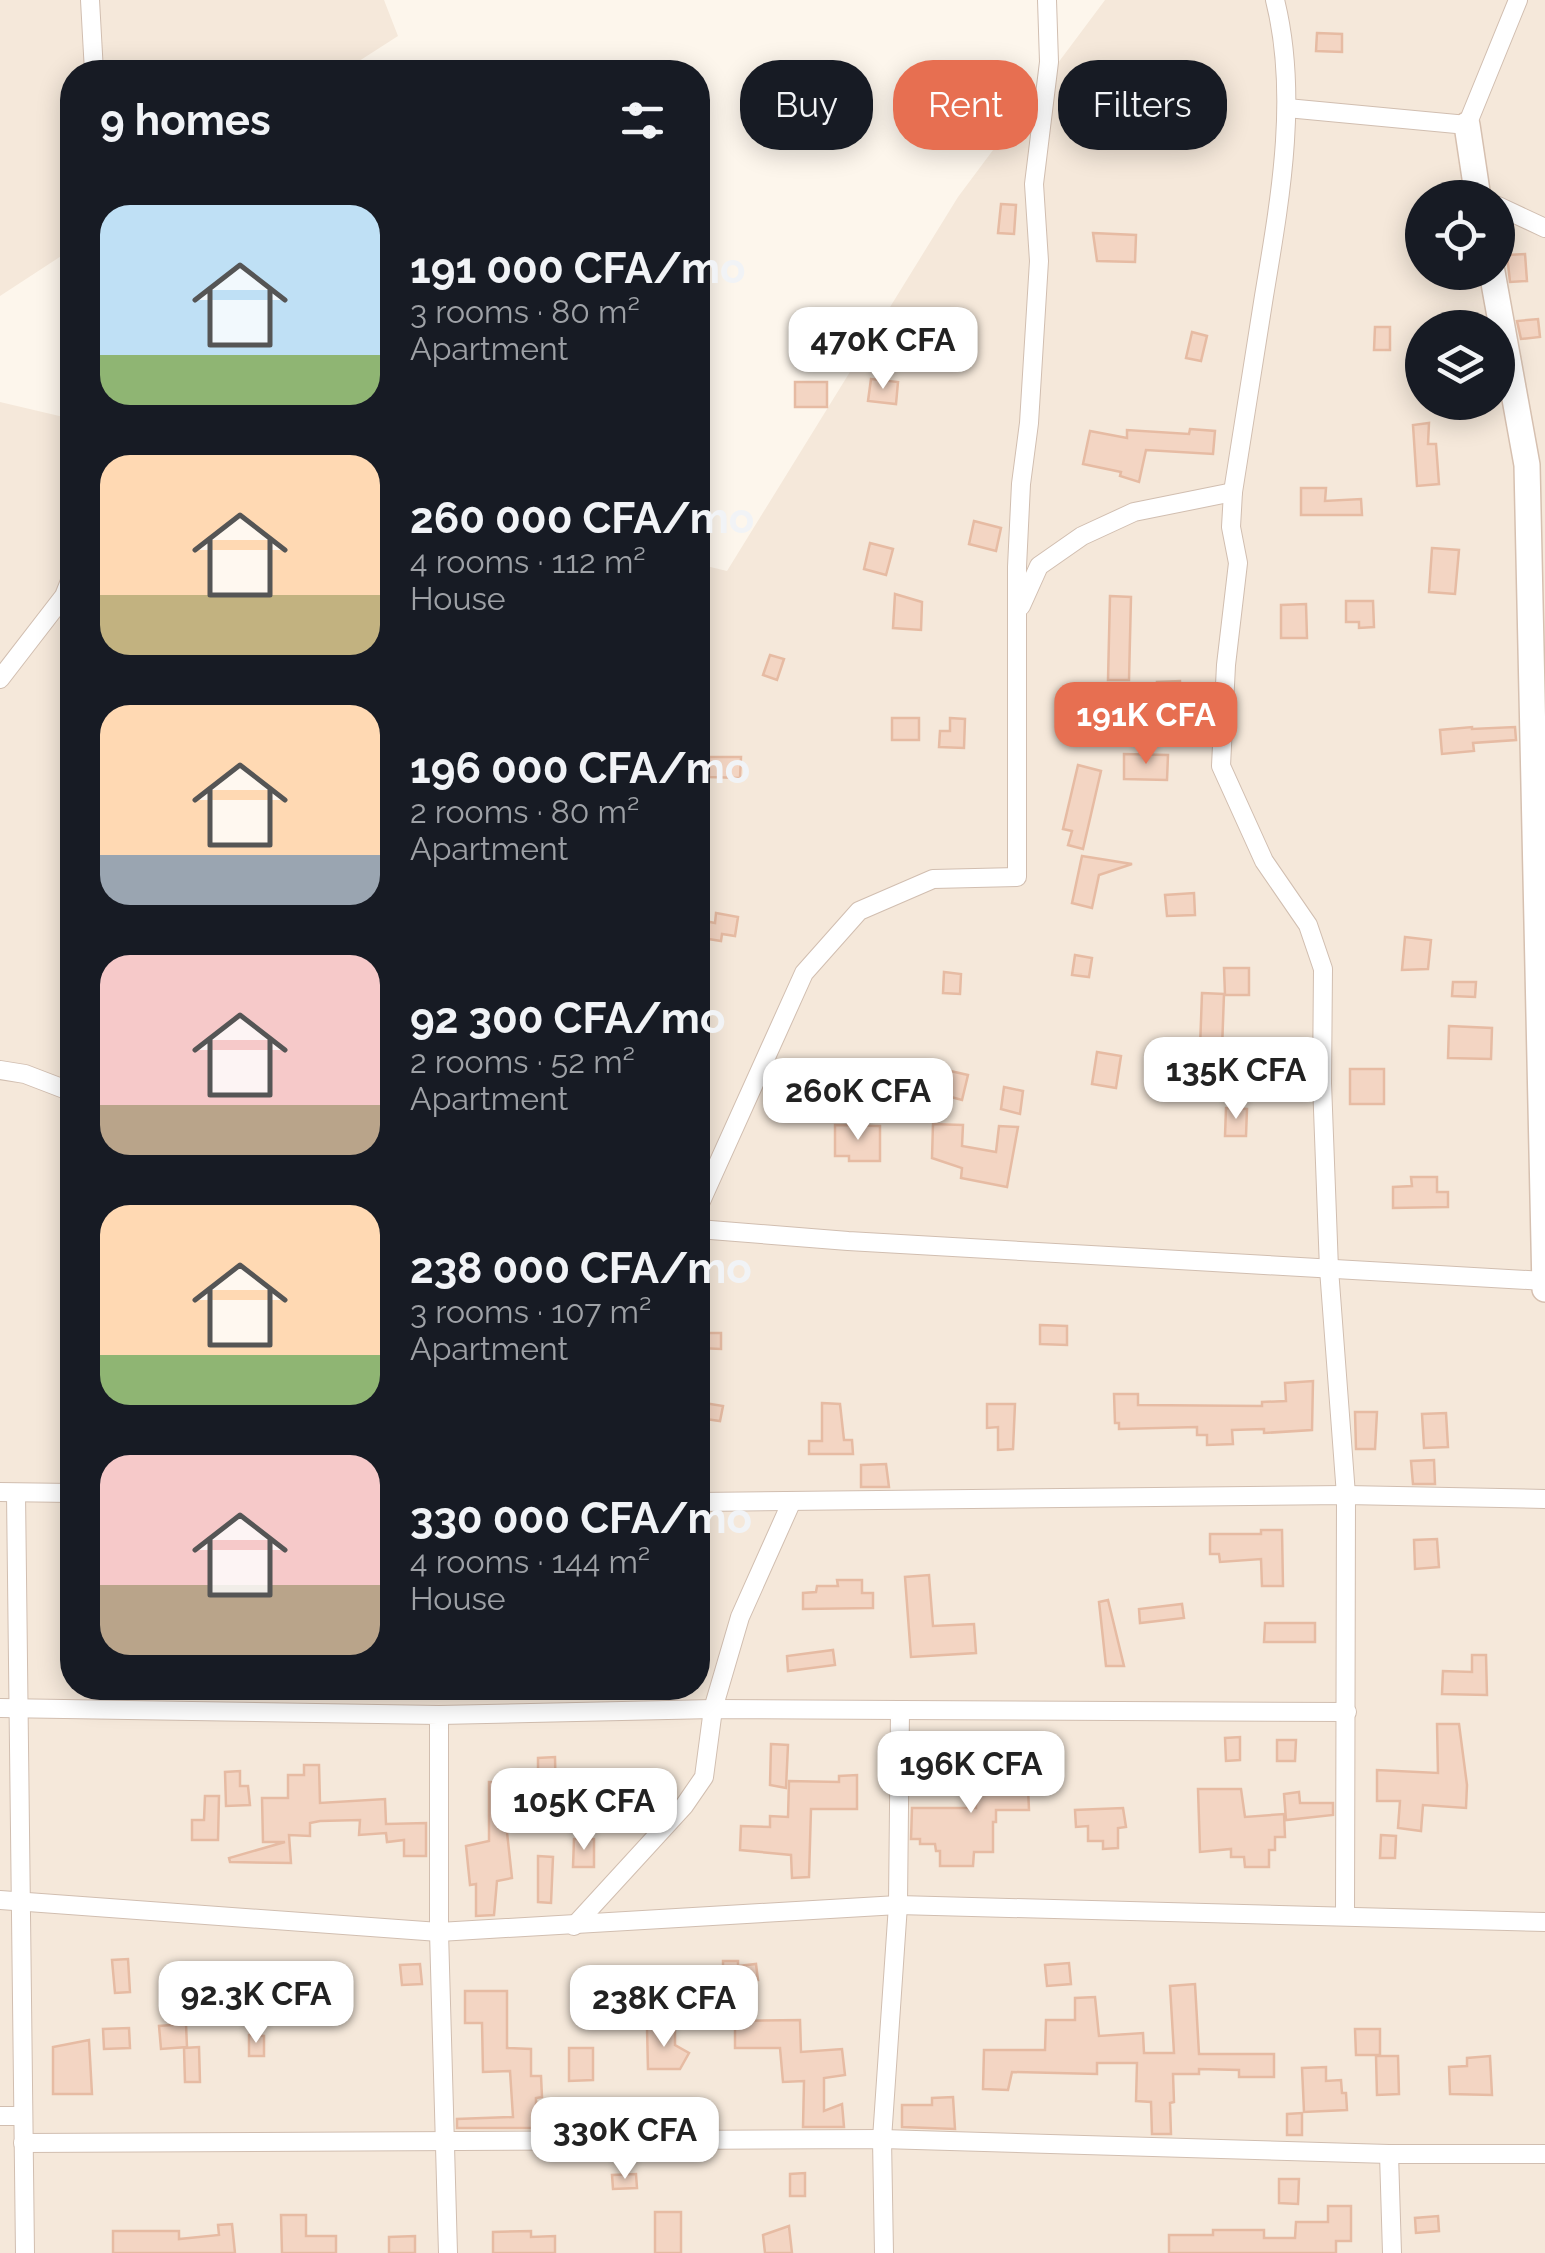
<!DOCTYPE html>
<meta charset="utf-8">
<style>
:root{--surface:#171b24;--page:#20242c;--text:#f1f3f6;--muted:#9ea1a6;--accent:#e76f51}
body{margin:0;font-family:Raleway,sans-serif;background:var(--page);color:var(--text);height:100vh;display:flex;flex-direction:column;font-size:38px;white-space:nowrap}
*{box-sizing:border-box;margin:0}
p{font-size:32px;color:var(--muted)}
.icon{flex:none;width:55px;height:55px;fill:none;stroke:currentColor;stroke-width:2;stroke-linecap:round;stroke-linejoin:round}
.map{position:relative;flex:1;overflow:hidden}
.sheet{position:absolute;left:60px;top:60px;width:650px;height:1640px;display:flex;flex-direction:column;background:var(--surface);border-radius:40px;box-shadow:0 5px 25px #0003}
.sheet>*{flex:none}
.top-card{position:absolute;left:740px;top:60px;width:655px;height:90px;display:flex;gap:20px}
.controls{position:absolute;left:1405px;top:180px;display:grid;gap:20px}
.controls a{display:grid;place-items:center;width:110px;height:110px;border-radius:50%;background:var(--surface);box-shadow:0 5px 25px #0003;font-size:50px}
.price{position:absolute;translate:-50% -85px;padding:0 22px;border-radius:20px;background:#fff;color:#222;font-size:32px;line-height:65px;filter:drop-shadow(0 2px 5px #0008)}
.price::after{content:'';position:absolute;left:50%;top:60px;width:30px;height:22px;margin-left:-15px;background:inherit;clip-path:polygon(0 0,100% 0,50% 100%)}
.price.selected{background:var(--accent);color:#fff}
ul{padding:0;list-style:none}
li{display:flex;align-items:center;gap:30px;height:250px;padding:0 40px}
li span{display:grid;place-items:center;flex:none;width:280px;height:200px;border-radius:30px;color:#555}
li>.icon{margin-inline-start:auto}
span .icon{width:120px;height:120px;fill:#fffc;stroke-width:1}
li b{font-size:42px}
h2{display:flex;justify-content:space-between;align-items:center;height:120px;padding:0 40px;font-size:42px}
.tag{padding:0 35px;border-radius:40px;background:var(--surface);box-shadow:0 5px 25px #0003;font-size:35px;line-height:90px}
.tag.selected{background:var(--accent);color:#fff}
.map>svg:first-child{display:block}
.residential{fill:#f5e8da;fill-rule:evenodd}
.building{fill:#f3d5c3;stroke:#e6bba3;stroke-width:2.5}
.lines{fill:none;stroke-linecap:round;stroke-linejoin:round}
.street-casing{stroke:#d1beb0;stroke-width:20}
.secondary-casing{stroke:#d6c0b0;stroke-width:28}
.street{stroke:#fff;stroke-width:18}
.secondary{stroke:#fff;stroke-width:25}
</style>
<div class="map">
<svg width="1545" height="2253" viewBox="0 0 1545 2253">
<rect width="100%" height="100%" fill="#fdf6ec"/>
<!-- residential -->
<g class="residential">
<path d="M0 0H384L398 36 342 72H72V249L0 296Z"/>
<path d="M1105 0H1545V2253H0V402L72 419V1688H698V564L727 571 958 197ZM1422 198H1498V272H1422ZM1422 328H1498V402H1422Z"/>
</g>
<!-- building -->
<g class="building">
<path d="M1317 33 1342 34V52L1316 51Z"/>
<rect x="1112" y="101" width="17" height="22"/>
<path d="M1001 204 1016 205 1014 234 998 233Z"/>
<path d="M1093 233 1136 235 1135 262 1097 261Z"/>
<path d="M1525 254 1527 281 1510 282 1507 255Z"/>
<path d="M1538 319 1540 337 1521 339 1517 321Z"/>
<path d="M863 324H896V350L864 351Z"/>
<path d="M1375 327H1390V350H1374Z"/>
<path d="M1192 332 1207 336 1201 361 1186 358Z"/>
<path d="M871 379 898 382 896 404 868 401Z"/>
<rect x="795" y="382" width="32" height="25"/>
<path d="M1429 423 1428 444H1436L1439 484 1417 486 1413 425Z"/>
<path d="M1190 429 1215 431 1213 454 1146 450 1139 482 1120 476 1121 472 1083 464 1090 431 1127 438V430L1189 434Z"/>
<path d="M1301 488H1326L1325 501 1361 499 1362 515H1301Z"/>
<path d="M974 521 1001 528 996 551 969 544Z"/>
<path d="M870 543 893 549 886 575 864 569Z"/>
<path d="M1432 548 1459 550 1455 594 1429 592Z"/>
<path d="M895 594 922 602 921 630 893 628Z"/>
<path d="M1110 596 1131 597 1129 680H1108Z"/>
<path d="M1346 601H1373L1374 627 1359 628V622H1346Z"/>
<path d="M1306 604 1307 638H1281V605Z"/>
<path d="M770 655 784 659 777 680 763 675Z"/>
<path d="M1180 681 1182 737H1159L1157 682Z"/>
<rect x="892" y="718" width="27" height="22"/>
<path d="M950 718 965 719 964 748 939 747 940 731H950Z"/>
<path d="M1472 727V729L1515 727 1516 740 1473 743 1474 751 1442 754 1440 730Z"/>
<path d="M1124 754 1168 755 1167 780 1124 779Z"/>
<path d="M709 757H741L740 778 709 777Z"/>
<path d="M1078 765 1101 771 1083 849 1068 845 1072 831 1063 829Z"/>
<path d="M1082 856 1132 864 1099 875 1092 908 1072 903Z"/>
<path d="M1194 893 1195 915 1167 916 1165 895Z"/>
<path d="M716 913 738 917 735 936 722 934 721 941 702 938 705 921 715 923Z"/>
<path d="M1405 937 1431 940 1428 969 1402 970Z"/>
<path d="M1075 955 1092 958 1089 977 1072 975Z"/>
<path d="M1224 968H1249V995H1225Z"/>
<path d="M944 972 961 974 960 994 943 993Z"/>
<path d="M1453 982H1476L1475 997 1452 996Z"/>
<path d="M1202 993 1224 994 1222 1049 1200 1048Z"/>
<path d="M1449 1026 1492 1028 1491 1059 1448 1058Z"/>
<path d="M1097 1052 1121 1056 1116 1088 1092 1084Z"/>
<path d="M850 1069H879L878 1091H849Z"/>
<rect x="1350" y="1069" width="34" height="35"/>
<path d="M946 1070 968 1075 962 1100 940 1094Z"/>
<path d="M1004 1087 1023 1091 1020 1114 1001 1109Z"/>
<path d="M1226 1108 1247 1109 1246 1136H1225Z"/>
<path d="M933 1124 963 1125 962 1146 996 1152 999 1126 1018 1127 1007 1187 961 1178 962 1168 932 1158Z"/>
<path d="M835 1125 880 1126V1161H849V1156H835Z"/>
<path d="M1411 1177H1437V1192H1448V1207L1393 1208V1187L1412 1186Z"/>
<path d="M1040 1325 1067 1326V1345L1040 1344Z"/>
<path d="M699 1333H721V1349L699 1348Z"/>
<path d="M1313 1381 1312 1430 1264 1433V1429L1232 1430 1233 1444 1207 1445V1435H1197V1427L1119 1429V1423H1115L1114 1394H1138V1405L1262 1406V1402L1286 1401 1285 1383Z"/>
<path d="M698 1402 723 1406 720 1421 698 1418Z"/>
<path d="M822 1403 840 1404 844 1440H852L853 1454H809V1441H822Z"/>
<path d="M987 1404H1015L1013 1449 998 1450V1427L987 1428Z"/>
<path d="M1355 1412H1377L1375 1449H1356Z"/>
<path d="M1446 1413 1448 1447 1424 1448 1422 1414Z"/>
<path d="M1434 1460 1435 1484H1413L1411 1461Z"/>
<path d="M886 1464 889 1487H861V1465Z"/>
<path d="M1261 1530H1282L1283 1586H1262L1261 1559 1220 1562 1219 1554H1210V1534H1261Z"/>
<path d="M1437 1539 1439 1567 1415 1569 1414 1540Z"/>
<path d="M929 1575 933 1626 974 1624 976 1653 911 1657 905 1577Z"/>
<path d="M837 1580H862V1593H873V1608L803 1609V1593L816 1592 817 1586H838Z"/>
<path d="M1108 1600 1124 1666H1106L1099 1602Z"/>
<path d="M1182 1604 1184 1618 1140 1623 1139 1609Z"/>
<path d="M1265 1623H1315V1642H1264Z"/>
<path d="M833 1650 835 1665 788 1671 787 1656Z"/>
<path d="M1472 1655H1486L1487 1695 1442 1694 1443 1671 1472 1672Z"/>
<path d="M1437 1724H1459L1467 1785 1466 1808 1423 1805 1421 1831 1398 1828 1400 1801H1377V1770L1438 1773Z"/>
<path d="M1240 1737V1760L1226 1761 1225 1738Z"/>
<path d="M1277 1740H1296L1295 1761H1277Z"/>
<path d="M771 1744 788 1745 786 1788 770 1785Z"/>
<path d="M555 1757 556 1806 568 1808 569 1826 506 1823 512 1878 497 1881 494 1915 476 1916V1884L470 1885 466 1846 489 1841V1782L538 1783V1758Z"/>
<path d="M1007 1759 1008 1778H1024V1788H1028L1029 1810H996V1822H993V1852H974L973 1866H940V1851H936L935 1844H920V1839H911L912 1808H976V1761Z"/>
<path d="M304 1765H319L320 1803 385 1799 386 1824 426 1823V1856H404V1840L387 1842 386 1833 359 1835 360 1820 320 1821 310 1823V1836L289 1835 291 1863 230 1862 229 1858 285 1842H263L262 1798H288V1775H304Z"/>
<path d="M240 1771V1786H248L250 1805 226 1806 225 1772Z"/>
<path d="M857 1775V1809H811L809 1877 792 1878 791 1855 740 1850 741 1826 770 1827V1816L788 1817 789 1781 839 1782V1776Z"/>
<path d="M1198 1789H1241L1245 1817 1284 1814 1285 1837H1275V1850H1269V1867H1245L1244 1857H1231V1849L1200 1852Z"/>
<path d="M1299 1792 1300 1803H1333V1815L1286 1820 1284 1794Z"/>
<path d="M205 1796H219L218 1840H192V1820H204Z"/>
<path d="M1123 1808 1126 1827 1118 1828V1848L1103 1849V1841H1088V1826L1076 1827 1075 1810Z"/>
<path d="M1381 1835 1396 1836 1395 1858H1380Z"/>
<path d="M574 1839H594V1867H573Z"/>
<path d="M538 1856 553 1857 551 1903 538 1902Z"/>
<path d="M128 1959 130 1992 115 1993 112 1960Z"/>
<path d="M723 1961H738V1966L756 1964 758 1980 705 1981 704 1970 723 1968Z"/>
<path d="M1069 1963 1071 1984 1047 1986 1045 1965Z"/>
<path d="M420 1964 422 1984 402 1985 400 1965Z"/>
<path d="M1195 1984 1199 2054H1274V2077H1239V2070L1199 2069V2074H1173L1174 2102 1170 2103 1171 2134H1152L1151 2102 1136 2101 1137 2063H1097V2074L1012 2072 1008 2090 983 2089 984 2050H1045L1046 2020H1075V1998L1095 1997 1099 2036 1143 2033 1144 2053H1174L1170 1986Z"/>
<path d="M465 1991H507V2048L531 2049V2076H541L542 2097 536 2098V2128H457V2119L513 2117 510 2071 483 2072 482 2023H465Z"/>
<path d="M800 2020 801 2052 842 2049 845 2075 824 2078V2111L842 2104 844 2127H803L804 2081 783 2082 780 2048H735V2021Z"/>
<path d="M186 2024 187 2047 161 2049 159 2026Z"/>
<path d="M675 2027V2045L689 2053 680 2069H648L647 2028Z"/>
<path d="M129 2028 130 2048 104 2049 103 2029Z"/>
<path d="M1355 2029H1380V2055H1356Z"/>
<path d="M249 2035 264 2036V2056H249Z"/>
<path d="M89 2040 92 2094H53V2047Z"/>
<path d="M199 2047 200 2082H185L184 2048Z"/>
<path d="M569 2048H593V2080L569 2081Z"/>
<path d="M1376 2056H1398L1399 2094 1377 2095Z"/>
<path d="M1490 2056 1492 2095 1450 2094 1449 2067 1467 2066V2058Z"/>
<path d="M1326 2067V2081L1341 2080 1342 2093H1346L1347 2110 1304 2112 1302 2068Z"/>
<path d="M953 2097 955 2129 902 2127V2105H932V2098Z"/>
<path d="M1302 2113V2135H1287V2114Z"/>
<path d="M805 2173V2196H790V2174Z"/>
<path d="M636 2174 637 2188 613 2189 612 2175Z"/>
<path d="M1279 2179H1299L1298 2204 1279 2203Z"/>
<path d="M1328 2206H1351V2241H1336V2253H1169V2235H1213V2230H1264V2238H1295L1296 2222H1328Z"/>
<rect x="655" y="2212" width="26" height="41"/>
<path d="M281 2215H306V2236H336V2253H282Z"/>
<path d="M1438 2216 1439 2231 1416 2233 1415 2218Z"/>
<path d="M232 2224 235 2253H113V2231H179V2239L219 2235 218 2225Z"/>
<path d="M789 2226 792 2253H765L763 2235Z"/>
<path d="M531 2231V2237L555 2236V2253H493V2232Z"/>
<path d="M415 2236V2253H389V2237Z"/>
</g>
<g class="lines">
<!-- street casing -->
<g class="street-casing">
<g id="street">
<path d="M90 0 94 72"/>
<path d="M1275 0C1299 96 1280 200 1264 296 1254 361 1243 427 1233 492L1231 527 1238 563 1226 665 1221 766 1264 861 1308 925 1323 969 1322 1083 1329 1269 1346 1495 1345 1916"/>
<path d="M1287 108 1467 125 1518 0"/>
<path d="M1498 206 1545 228"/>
<path d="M1021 606 1039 566 1082 536 1134 512 1233 492"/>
<path d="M0 679 64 596 72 576"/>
<path d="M0 1070 25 1074 72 1092"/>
<path d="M698 1208 804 973 859 911 933 879 1017 877V567L1021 484 1029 423 1039 261 1034 184 1049 62 1047 0"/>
<path d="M698 1229 848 1241 1544 1281"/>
<path d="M0 1492 72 1493"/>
<path d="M16 1493 25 2253"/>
<path d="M698 1502 1346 1495 1545 1499"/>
<path d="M0 1708 439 1715V1932L448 2253"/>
<path d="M900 1710 1347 1712"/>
<path d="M439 1715 713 1709 900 1710 898 1905 882 2139 884 2253"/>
<path d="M0 1900 439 1932 898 1905 1545 1922"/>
<path d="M574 1926 684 1806 704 1777 713 1709 740 1617 791 1503"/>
<path d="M0 2116H22"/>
<path d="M23 2143 882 2139 1389 2154H1545"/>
<path d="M1389 2154 1392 2253"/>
</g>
</g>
<!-- secondary casing -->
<g class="secondary-casing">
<g id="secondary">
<path d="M1467 125 1478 198"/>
<path d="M1492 272 1527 465 1545 1289"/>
</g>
</g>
<!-- street -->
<use href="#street" class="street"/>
<!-- secondary -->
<use href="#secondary" class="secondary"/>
</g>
</svg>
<div class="controls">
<a><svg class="icon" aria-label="locate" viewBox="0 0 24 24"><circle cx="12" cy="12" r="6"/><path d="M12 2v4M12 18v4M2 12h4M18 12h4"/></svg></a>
<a><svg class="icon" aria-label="layers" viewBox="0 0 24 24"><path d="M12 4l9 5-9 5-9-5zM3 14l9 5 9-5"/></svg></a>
</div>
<b class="price" style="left:883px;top:392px">470K CFA</b>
<b class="price selected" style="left:1146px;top:767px">191K CFA</b>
<b class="price" style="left:1236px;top:1122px">135K CFA</b>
<b class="price" style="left:858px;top:1143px">260K CFA</b>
<b class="price" style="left:971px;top:1816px">196K CFA</b>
<b class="price" style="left:584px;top:1853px">105K CFA</b>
<b class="price" style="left:256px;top:2046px">92.3K CFA</b>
<b class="price" style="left:664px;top:2050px">238K CFA</b>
<b class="price" style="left:625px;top:2182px">330K CFA</b>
<div class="top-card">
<a class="tag">Buy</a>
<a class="tag selected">Rent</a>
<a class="tag">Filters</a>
</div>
<section class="sheet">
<h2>9 homes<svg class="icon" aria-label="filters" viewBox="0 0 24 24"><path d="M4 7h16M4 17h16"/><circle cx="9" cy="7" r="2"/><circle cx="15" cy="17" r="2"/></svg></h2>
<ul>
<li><span style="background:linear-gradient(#bfe0f5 75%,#8fb573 0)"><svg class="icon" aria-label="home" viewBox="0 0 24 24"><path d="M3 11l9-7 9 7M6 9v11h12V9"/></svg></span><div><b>191 000 CFA/mo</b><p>3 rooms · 80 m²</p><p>Apartment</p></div></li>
<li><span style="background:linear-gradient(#ffd9b3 70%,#c2b280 0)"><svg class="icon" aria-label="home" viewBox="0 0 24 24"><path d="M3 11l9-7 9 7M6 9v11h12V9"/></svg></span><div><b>260 000 CFA/mo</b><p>4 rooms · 112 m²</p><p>House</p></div></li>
<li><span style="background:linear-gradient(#ffd9b3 75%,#9aa5b1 0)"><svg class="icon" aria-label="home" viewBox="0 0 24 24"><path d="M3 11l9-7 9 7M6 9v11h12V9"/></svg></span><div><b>196 000 CFA/mo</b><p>2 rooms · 80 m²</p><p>Apartment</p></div></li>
<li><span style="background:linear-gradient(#f6c9c9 75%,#b9a48a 0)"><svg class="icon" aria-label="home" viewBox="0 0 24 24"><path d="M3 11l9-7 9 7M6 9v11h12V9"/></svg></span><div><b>92 300 CFA/mo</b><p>2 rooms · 52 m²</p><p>Apartment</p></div></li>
<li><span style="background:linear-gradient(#ffd9b3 75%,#8fb573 0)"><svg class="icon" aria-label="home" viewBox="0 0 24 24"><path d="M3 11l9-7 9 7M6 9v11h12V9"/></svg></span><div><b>238 000 CFA/mo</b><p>3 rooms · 107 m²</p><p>Apartment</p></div></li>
<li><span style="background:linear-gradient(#f6c9c9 65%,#b9a48a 0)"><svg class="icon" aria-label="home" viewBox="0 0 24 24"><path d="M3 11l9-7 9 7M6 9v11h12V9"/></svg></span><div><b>330 000 CFA/mo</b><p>4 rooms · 144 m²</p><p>House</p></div></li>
</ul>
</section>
</div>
